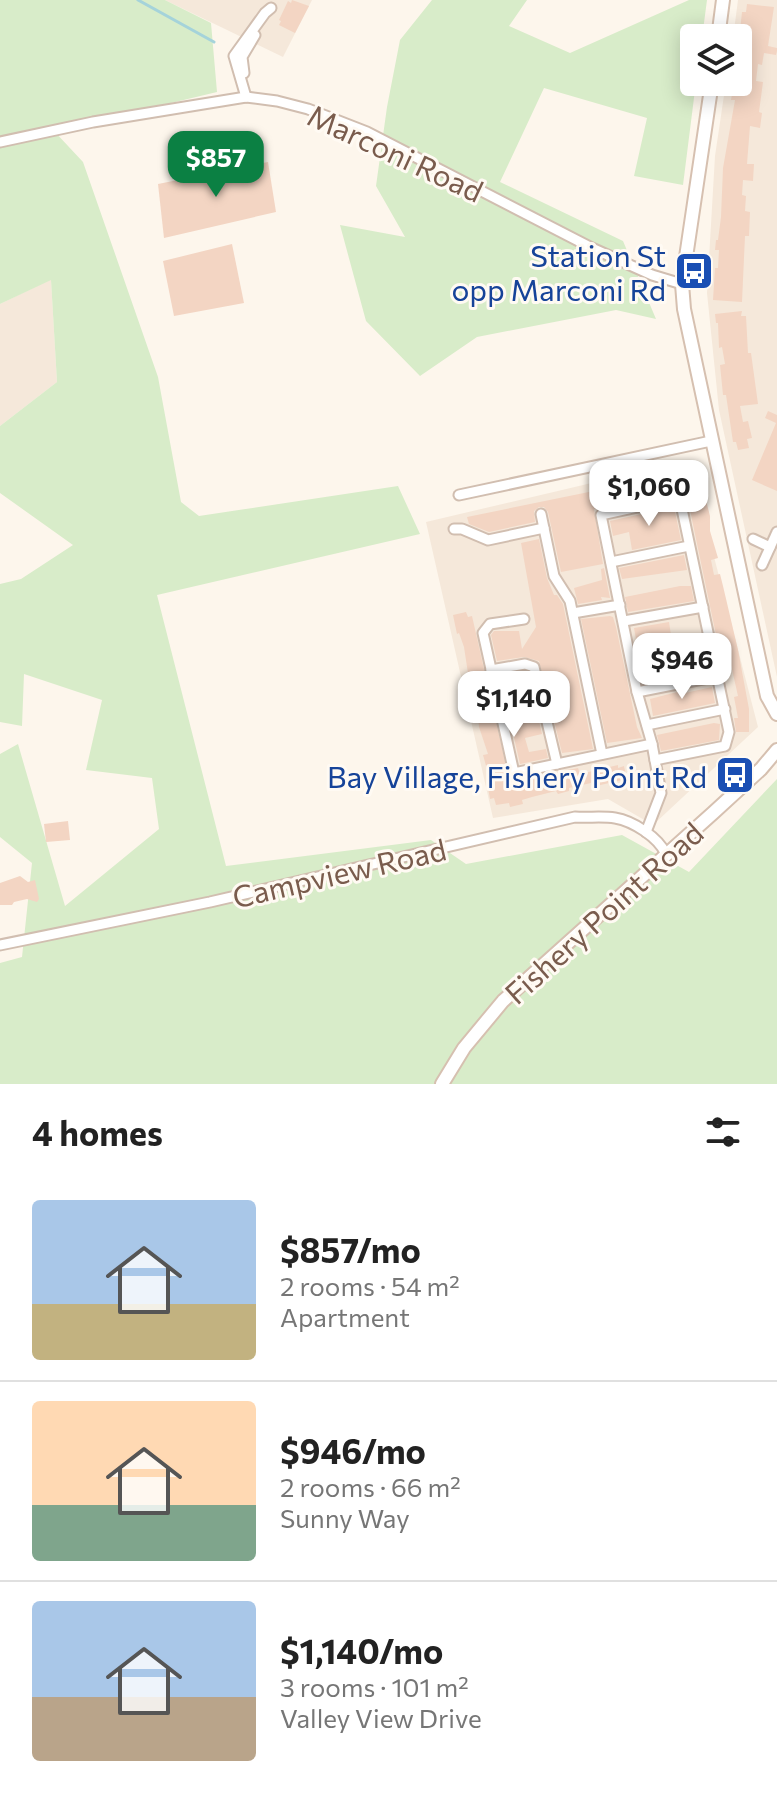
<!DOCTYPE html>
<meta charset="utf-8">
<style>
:root{--surface:#fff;--page:#f6f6f6;--text:#222;--muted:#767676;--line:#e0e0e0;--accent:#0b8043}
body{margin:0;font-family:Commissioner,sans-serif;background:var(--page);color:var(--text);height:100vh;display:flex;flex-direction:column;font-size:30px;white-space:nowrap}
*{box-sizing:border-box;margin:0}
p{font-size:26px;color:var(--muted)}
.icon{flex:none;width:44px;height:44px;fill:none;stroke:currentColor;stroke-width:2;stroke-linecap:round;stroke-linejoin:round}
.map{position:relative;height:1084px;overflow:hidden}
.drawer{display:flex;flex-direction:column;background:var(--surface);flex:1}
.drawer>*{flex:none}
.controls{position:absolute;left:680px;top:24px;display:grid;gap:16px}
.controls a{display:grid;place-items:center;width:72px;height:72px;border-radius:8px;background:var(--surface);box-shadow:0 4px 20px #0003;font-size:40px}
.price{position:absolute;translate:-50% -68px;padding:0 18px;border-radius:16px;background:#fff;color:#222;font-size:26px;line-height:52px;filter:drop-shadow(0 2px 4px #0008)}
.price::after{content:'';position:absolute;left:50%;top:48px;width:24px;height:18px;margin-left:-12px;background:inherit;clip-path:polygon(0 0,100% 0,50% 100%)}
.price.active{background:var(--accent);color:#fff}
ul{padding:0;list-style:none}
li{display:flex;align-items:center;gap:24px;height:200px;padding:0 32px}
li+li{border-top:2px solid var(--line)}
li span{display:grid;place-items:center;flex:none;width:224px;height:160px;border-radius:8px;color:#555}
li>.icon{margin-inline-start:auto}
span .icon{width:96px;height:96px;fill:#fffc;stroke-width:1}
li b{font-size:34px}
h2{display:flex;justify-content:space-between;align-items:center;height:96px;padding:0 32px;font-size:34px}
.map>svg:first-child{display:block}
.residential{fill:#f5e8da}
.green{fill:#d8ecc9}
.lines{fill:none;stroke-linecap:round;stroke-linejoin:round}
.stream{stroke:#a5d3da;stroke-width:3}
.building{fill:#f3d5c3}
.street-casing{stroke:#d1beb0;stroke-width:13}
.secondary-casing{stroke:#d6c0b0;stroke-width:16}
.street{stroke:#fff;stroke-width:9}
.secondary{stroke:#fff;stroke-width:12}
.labels{text-anchor:middle;dominant-baseline:central;stroke-width:6;stroke-linejoin:round;paint-order:stroke}
.street-label{font-size:30px;fill:#7a5c4d;stroke:#fffaf3}
.transit-label{font-size:30px;fill:#164399;stroke:#fffaf3;text-anchor:end}
</style>
<div class="map">
<svg width="777" height="1084" viewBox="0 0 777 1084">
<rect width="100%" height="100%" fill="#fdf6ec"/>
<!-- residential -->
<g class="residential">
<path d="M165 0H312L283 57Z"/>
<path d="M738 0H777V677L719 410 707 293 715 156 726 82H738V38H733Z"/>
<path d="M51 279 57 382 0 426V304Z"/>
<path d="M689 460 758 727 653 825 608 799 493 818 426 522Z"/>
</g>
<!-- green -->
<g class="green">
<path d="M0 0H165L211 23 217 92 54 131 83 162 158 377 181 502 199 516 398 486 420 534 157 595 226 866 431 840 466 864 622 835 689 872 777 779V1084H0V963L22 957 32 863 0 837V754L18 744 65 906 159 829 152 778 86 770 102 700 24 674 22 726 0 722V584L21 579 73 545 0 493V426L57 382 51 280 0 304Z"/>
<path d="M432 0H527L509 26 570 53 689 0H707L702 38H694V82H696L683 185 634 176 647 118 544 88 500 182 623 241 656 319 616 310 477 337 420 376 366 321 340 225 405 237 376 186 387 107 400 40Z"/>
</g>
<g class="lines">
<!-- stream -->
<path class="stream" d="M138 0 214 42"/>
</g>
<!-- building -->
<g class="building">
<path d="M292 0 309 6 295 33 279 25 281 21 279 20 288 1 291 3Z"/>
<path d="M747 4 774 7 768 46 777 48V51L776 55 764 53 762 65 758 64 756 81 763 82 759 112 762 113 760 128 750 126 747 164H754L753 181 743 180 742 195 746 196 745 211 750 212 749 236H745L742 302 713 300 715 268H718L719 250H715L716 240H718L721 217 723 168 735 100H731L733 89 736 83H738L740 31 742 12H746Z"/>
<path d="M268 162 276 212 164 238 158 184Z"/>
<path d="M232 244 244 303 174 316 163 261Z"/>
<path d="M742 311 741 316H746L748 353H751L758 404 740 406 743 422 748 421 752 438 747 439 749 448 738 450 736 442H733L726 395H723L720 365 725 364 722 347 719 348 718 323H716L715 314Z"/>
<path d="M768 411 777 415V491L752 480 776 423 765 418Z"/>
<path d="M694 465 695 470 698 469 710 516V531L718 558 711 560 714 575 720 574 723 586 738 650 749 709V732H736L734 718H738L734 697 738 696 731 665 724 667 720 654 685 486 676 483 671 487V492L594 509 603 564 561 572 548 512 544 507H539L534 511 535 522 489 532 469 524 467 517 682 473 680 468Z"/>
<path d="M674 507 681 540 632 550 629 532 613 536 610 521Z"/>
<path d="M539 539 547 578 554 595H557L563 604 593 749 562 753 539 661 524 657 497 661 491 635 494 631H519L522 649 536 627 521 543Z"/>
<path d="M684 555 687 570 622 579 619 568Z"/>
<path d="M604 568 610 598 601 597 602 600 578 604 574 588 602 580 601 569Z"/>
<path d="M680 586H691L694 601 628 612 625 597Z"/>
<path d="M466 612 468 617 472 616 509 779 516 780 578 768 580 774 618 765V768L624 766 626 776 621 777 622 780 592 787 591 783 569 788V791L558 794 556 791 532 797 522 800 523 804 510 807 509 803 496 805 494 798 490 799 488 788 492 787 483 755 488 754 479 727 476 695 469 680 464 647 459 633 457 634 453 615Z"/>
<path d="M610 616 613 617 616 627 637 727 642 738 607 743 581 619Z"/>
<path d="M669 622 671 635 645 640V643L637 645 634 628Z"/>
<path d="M678 658 682 675 666 678 665 676 658 677 657 672 649 673 648 663Z"/>
<path d="M524 672 528 673 542 734 525 738 529 752 546 749 548 758 520 764 500 676Z"/>
<path d="M712 687 715 703 653 716 650 699 685 690V693Z"/>
<path d="M714 723 720 724 719 740 661 751 657 735Z"/>
<path d="M68 821 70 840 46 842 44 824Z"/>
<path d="M20 876 28 882 35 880 39 899 37 902 27 899 14 902 12 905H0V883Z"/>
</g>
<g class="lines">
<!-- street casing -->
<g class="street-casing">
<g id="street">
<path d="M244 73 242 57 255 35"/>
<path d="M246 97 234 56 265 13 271 8"/>
<path d="M0 142 93 122 246 97 277 101 308 109 367 132 592 248 652 275 682 284"/>
<path d="M459 495 711 441"/>
<path d="M541 514 554 576 570 601 602 754"/>
<path d="M454 529H462L488 540 544 528"/>
<path d="M753 539 770 547"/>
<path d="M611 562 689 546"/>
<path d="M762 565 777 532"/>
<path d="M573 613 620 605"/>
<path d="M524 619 490 624 483 633 514 773 652 744"/>
<path d="M624 621 703 607"/>
<path d="M491 670 525 664 534 667 557 764"/>
<path d="M637 692 718 676"/>
<path d="M647 725 725 709"/>
<path d="M655 760 725 746 729 732 678 490"/>
<path d="M646 832 661 793 652 744 637 692 601 515 679 498"/>
<path d="M0 945 210 902 575 817C588 818 602 816 615 818 633 821 658 837 666 854"/>
</g>
</g>
<!-- secondary casing -->
<g class="secondary-casing">
<g id="secondary">
<path d="M718 38 723 0"/>
<path d="M712 82 682 284 684 309 767 696 777 714"/>
<path d="M442 1084 464 1048 503 1001 713 813 761 769 777 750"/>
</g>
</g>
<!-- street -->
<use href="#street" class="street"/>
<!-- secondary -->
<use href="#secondary" class="secondary"/>
</g>
<!-- icons -->
<defs>
<g id="bus-square" transform="scale(2)"><rect x="-9" y="-9" width="18" height="18" rx="4" fill="#1a4fb4" stroke="#fffaf3"/><path d="M-5-6H5V4H4V6H2V4H-2V6H-4V4H-5ZM-3.5-4V0h7V-4ZM-3.5 1.2v1.5H-2V1.2ZM2 1.2v1.5H3.5V1.2Z" fill="#fff"/></g>
</defs>
<g fill-rule="evenodd">
<use href="#bus-square" x="694" y="271"/>
<use href="#bus-square" x="735" y="775"/>
</g>
<g class="labels">
<!-- street labels -->
<g class="street-label">
<text transform="translate(396 152) rotate(25)">Marconi Road</text>
<text transform="translate(339 872) rotate(-13)">Campview Road</text>
<text transform="translate(603 912) rotate(-42)">Fishery Point Road</text>
</g>
<!-- transit labels -->
<g class="transit-label">
<text x="666" y="254">Station St<tspan x="666" dy="34">opp Marconi Rd</tspan></text>
<text x="707" y="775">Bay Village, Fishery Point Rd</text>
</g>
</g>
</svg>
<div class="controls">
<a><svg class="icon" aria-label="layers" viewBox="0 0 24 24"><path d="M12 4l9 5-9 5-9-5zM3 14l9 5 9-5"/></svg></a>
</div>
<b class="price active" style="left:216px;top:199px">$857</b>
<b class="price" style="left:649px;top:528px">$1,060</b>
<b class="price" style="left:682px;top:701px">$946</b>
<b class="price" style="left:514px;top:739px">$1,140</b>
</div>
<section class="drawer">
<h2>4 homes<svg class="icon" aria-label="filters" viewBox="0 0 24 24"><path d="M4 7h16M4 17h16"/><circle cx="9" cy="7" r="2"/><circle cx="15" cy="17" r="2"/></svg></h2>
<ul>
<li><span style="background:linear-gradient(#a9c7e8 65%,#c2b280 0)"><svg class="icon" aria-label="home" viewBox="0 0 24 24"><path d="M3 11l9-7 9 7M6 9v11h12V9"/></svg></span><div><b>$857/mo</b><p>2 rooms · 54 m²</p><p>Apartment</p></div></li>
<li><span style="background:linear-gradient(#ffd9b3 65%,#7fa58c 0)"><svg class="icon" aria-label="home" viewBox="0 0 24 24"><path d="M3 11l9-7 9 7M6 9v11h12V9"/></svg></span><div><b>$946/mo</b><p>2 rooms · 66 m²</p><p>Sunny Way</p></div></li>
<li><span style="background:linear-gradient(#a9c7e8 60%,#b9a48a 0)"><svg class="icon" aria-label="home" viewBox="0 0 24 24"><path d="M3 11l9-7 9 7M6 9v11h12V9"/></svg></span><div><b>$1,140/mo</b><p>3 rooms · 101 m²</p><p>Valley View Drive</p></div></li>
</ul>
</section>
